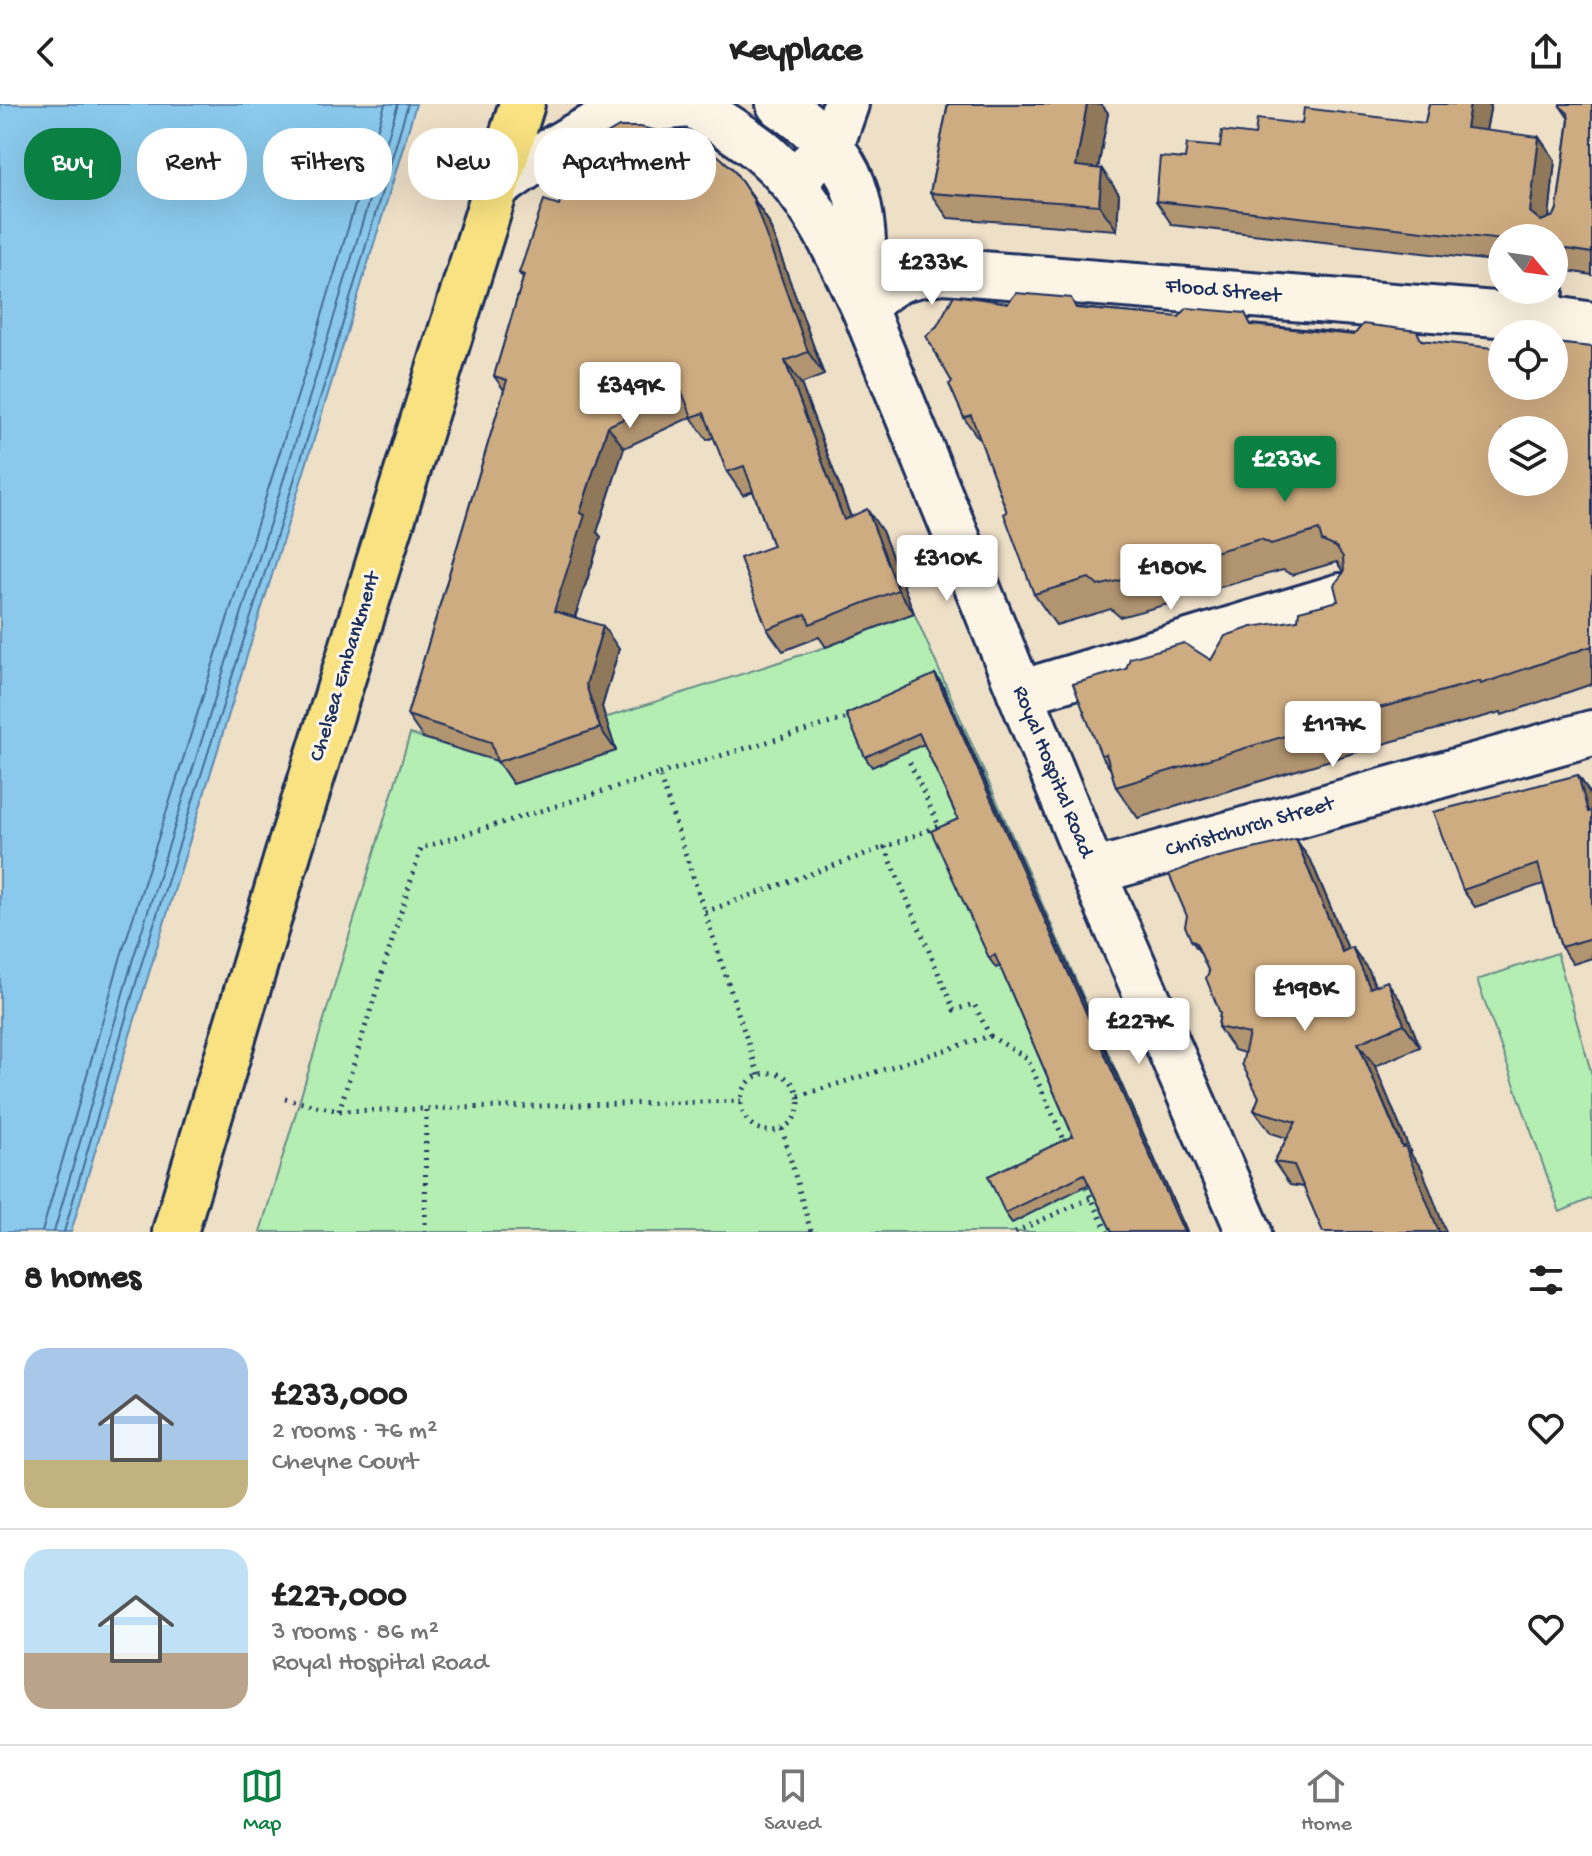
<!DOCTYPE html>
<meta charset="utf-8">
<style>
:root{--surface:#fff;--page:#f6f6f6;--text:#222;--muted:#767676;--line:#e0e0e0;--accent:#0b8043}
body{margin:0;font-family:"Gochi Hand",sans-serif;background:var(--page);color:var(--text);height:100vh;display:flex;flex-direction:column;font-size:30px;white-space:nowrap}
*{box-sizing:border-box;margin:0}
p{font-size:26px;color:var(--muted)}
.icon{flex:none;width:44px;height:44px;fill:none;stroke:currentColor;stroke-width:2;stroke-linecap:round;stroke-linejoin:round}
.map{position:relative;height:1128px;overflow:hidden}
.sheet{display:flex;flex-direction:column;background:var(--surface);flex:1}
.sheet>*{flex:none}
.hud{position:absolute;left:24px;top:24px;width:800px;height:72px;display:flex;gap:16px}
.needle{width:52px;rotate:119deg}
.fabs{position:absolute;left:1488px;top:120px;display:grid;gap:16px}
.fabs a{display:grid;place-items:center;width:80px;height:80px;border-radius:50%;background:var(--surface);box-shadow:0 8px 32px #0002;font-size:40px}
.price{position:absolute;translate:-50% -68px;padding:0 18px;border-radius:8px;background:#fff;color:#222;font-size:26px;line-height:52px;filter:drop-shadow(0 2px 4px #0008)}
.price::after{content:'';position:absolute;left:50%;top:48px;width:24px;height:18px;margin-left:-12px;background:inherit;clip-path:polygon(0 0,100% 0,50% 100%)}
.price.selected{background:var(--accent);color:#fff}
ul{padding:0;list-style:none}
li{display:flex;align-items:center;gap:24px;height:200px;padding:0 24px}
li+li{border-top:2px solid var(--line)}
li span{display:grid;place-items:center;flex:none;width:224px;height:160px;border-radius:24px;color:#555}
li>.icon{margin-inline-start:auto}
span .icon{width:96px;height:96px;fill:#fffc;stroke-width:1}
li b{font-size:34px}
h2{display:flex;justify-content:space-between;align-items:center;height:96px;padding:0 24px;font-size:34px}
.pill{padding:0 28px;border-radius:32px;background:var(--surface);box-shadow:0 8px 32px #0002;font-size:28px;line-height:72px}
.pill.selected{background:var(--accent);color:#fff}
header{display:flex;justify-content:space-between;align-items:center;height:104px;padding:0 24px;background:var(--surface);font-size:36px;font-weight:700}
.tab-bar{display:flex;justify-content:space-around;align-items:center;height:112px;border-top:2px solid var(--line);background:var(--surface);font-size:22px;color:var(--muted)}
.tab-bar a{display:grid;justify-items:center;gap:4px}
.tab-bar .selected{color:var(--accent)}
.map>svg:first-child{display:block}
.green{fill:#b4eeb3;stroke:#688e88;stroke-width:2}
.water{fill:#8ac9eb;stroke:#5e8bb3;stroke-width:2}
.lines{fill:none;stroke-linecap:round;stroke-linejoin:round}
.shore{stroke:#476d96;stroke-width:2}
.service-casing{stroke:#1b2f5e;stroke-width:28}
.minor-casing{stroke:#1b2f5e;stroke-width:50}
.secondary-casing{stroke:#1b2f5e;stroke-width:50}
.trunk-casing{stroke:#1b2f5e;stroke-width:50}
.path{stroke:#1b2f5e;stroke-width:5;stroke-dasharray:2 6;stroke-linecap:butt}
.service{stroke:#fcf5e5;stroke-width:22}
.minor{stroke:#fcf5e5;stroke-width:44}
.secondary{stroke:#fcf5e5;stroke-width:44}
.trunk{stroke:#f8e281;stroke-width:44}
.wall{fill:#b1946f;stroke:#1b2f5e;stroke-width:2}
.shaded-wall{fill:#90785a;stroke:#1b2f5e;stroke-width:2}
.building{fill:#ceac81;stroke:#1b2f5e;stroke-width:2;fill-rule:evenodd}
.labels{text-anchor:middle;dominant-baseline:central;stroke-width:6;stroke-linejoin:round;paint-order:stroke}
.street-label{font-size:22px;fill:#1b2f5e;stroke:#fcf5e5}
</style>
<header><svg class="icon" aria-label="back" viewBox="0 0 24 24"><path d="M15 5l-7 7 7 7"/></svg>Keyplace<svg class="icon" aria-label="share" viewBox="0 0 24 24"><path d="M12 15V3M7 8l5-5 5 5M5 13v7h14v-7"/></svg></header>
<div class="map">
<svg width="1592" height="1128" viewBox="0 0 1592 1128">
<rect width="100%" height="100%" fill="#eedfc7"/>
<filter id="ink" filterUnits="userSpaceOnUse"><feTurbulence type="fractalNoise" baseFrequency=".0125" numOctaves="2"/><feDisplacementMap in="SourceGraphic" scale="16" xChannelSelector="R" yChannelSelector="G"/><feConvolveMatrix kernelMatrix="1 2 1 2 8 2 1 2 1" color-interpolation-filters="sRGB"/></filter>
<g filter="url(#ink)">
<!-- green -->
<g class="green">
<path d="M914 509 1187 1128H260L410 630 483 653 826 543Z"/>
<path d="M1557 849 1592 971V1094L1560 1108 1477 876Z"/>
</g>
<!-- water -->
<path class="water" d="M0 0H416C304 377 182 751 71 1128H0Z"/>
<g class="lines">
<!-- shore -->
<g class="shore">
<path d="M42 1128 121 852 307 262 385 0"/>
<path d="M54 1128 133 855 318 266 398 0"/>
<path d="M64 1128 142 858 328 269 408 0"/>
</g>
<!-- service casing -->
<g class="service-casing">
<g id="service">
<path d="M1554 172 1555 164"/>
<path d="M1548 214 1552 186"/>
</g>
</g>
<!-- minor casing -->
<g class="minor-casing">
<g id="minor">
<path d="M792 77 831 42 846 0"/>
<path d="M864 204C893 174 904 172 944 167L1548 214 1592 221"/>
<path d="M1020 589 1341 492"/>
<path d="M1093 768 1592 629"/>
</g>
</g>
<!-- secondary casing -->
<g class="secondary-casing">
<g id="secondary">
<path d="M691 0C714 14 737 28 759 45 809 85 837 147 864 204L1093 768 1249 1128"/>
<path d="M779 0C862 54 864 97 864 190"/>
<path d="M496 84C532 59 571 30 613 14 638 5 666 3 692 1"/>
</g>
</g>
<!-- trunk casing -->
<g class="trunk-casing">
<path id="trunk" d="M175 1128 290 743 522 0"/>
</g>
<!-- path -->
<g class="path">
<path d="M659 670 851 613"/>
<path d="M705 808 885 743"/>
<path d="M990 932 1027 954 1067 1042"/>
<circle cx="770" cy="998" r="29"/>
<path d="M799 992 990 932 974 900 954 906 885 743 939 722 909 657"/>
<path d="M285 995 339 1007 741 997"/>
<path d="M339 1007 421 744 659 670 759 972"/>
<path d="M782 1025 811 1128"/>
<path d="M1083 1076 1107 1128"/>
<path d="M425 1128 426 1005"/>
<path d="M1015 1128 1091 1094"/>
</g>
<!-- service -->
<use href="#service" class="service"/>
<!-- minor -->
<use href="#minor" class="minor"/>
<!-- secondary -->
<use href="#secondary" class="secondary"/>
<!-- trunk -->
<use href="#trunk" class="trunk"/>
</g>
<!-- wall -->
<g class="wall">
<path d="M948 0H1101L1108 9 1098 64 1119 90 1117 126 948 114 930 89Z"/>
<path d="M1429 0H1491L1486 27 1555 56 1549 114 1554 112 1557 105 1569 15 1560 2 1592 0V171L1569 167 1557 150 1554 151V134H1502V158L1172 121 1156 97 1185 55 1255 31 1302 20 1425 19Z"/>
<path d="M749 87 768 117 824 271 801 280 851 413 882 427 914 509 826 543 819 533 783 547 767 525 773 442 753 387 743 391 727 368 714 333 707 336 691 313 624 344 597 428 601 433 575 514 619 545 602 603 616 647 513 680 497 657 423 634 407 611 504 286 494 272 523 175 519 169 559 101Z"/>
<path d="M1008 199 1079 204 1423 236 1502 282 1592 243V580L1502 611 1501 608 1390 638 1138 714 1116 683 1111 666 1101 651 1211 556 1338 497 1343 468 1337 458 1292 471 1283 466 1210 486 1188 474 1176 498 1120 513 1111 505 1056 521 1034 490 1007 408 981 338 964 314 952 278Z"/>
<path d="M935 570 942 580 1187 1128H1112L1089 1080 1012 1119 1005 1109 1073 1032 1000 862 996 864 989 854 958 715 924 640 872 663 865 653Z"/>
<path d="M1578 671 1589 688 1592 698V854L1573 860 1561 843 1543 780 1475 803 1463 786Z"/>
<path d="M1312 759 1348 845 1369 867 1375 882 1403 900 1420 943 1375 962 1412 1052 1422 1065 1304 1083 1290 1081 1274 1058 1287 1034 1271 1029 1254 1006 1259 993 1244 949 1234 946 1218 923 1220 909 1209 868 1201 850 1191 836Z"/>
</g>
<!-- shaded-wall -->
<g class="shaded-wall">
<path d="M1087 0H1101L1108 9 1094 87 1076 62Z"/>
<path d="M1470 0H1491L1482 48 1466 24Z"/>
<path d="M1539 33 1555 56 1547 132 1530 108Z"/>
<path d="M733 65 768 117 824 271 808 248Z"/>
<path d="M1102 65 1119 90 1117 126 1099 101Z"/>
<path d="M1532 128 1537 134H1528Z"/>
<path d="M785 257 801 280 860 438 844 416Z"/>
<path d="M608 322 624 344 597 428 601 433 569 530 554 507 580 409Z"/>
<path d="M867 405 882 427 914 509 898 486Z"/>
<path d="M1166 444 1188 474 1176 498 1154 468Z"/>
<path d="M603 522 619 545 602 603 616 647 600 624 586 581Z"/>
<path d="M935 570 942 580 1187 1128H1184Z"/>
<path d="M1578 671 1589 688 1592 698V714L1588 708Z"/>
<path d="M1296 735 1312 759 1359 871 1342 848Z"/>
<path d="M1352 843 1369 867 1386 907 1370 884Z"/>
<path d="M1387 877 1403 900 1420 943 1404 920Z"/>
<path d="M1358 939 1375 962 1412 1052 1422 1065 1446 1128H1439Z"/>
</g>
<!-- building -->
<g class="building">
<path d="M948 0H1087L1076 62 1102 65 1099 101 930 89Z"/>
<path d="M1429 0H1470L1466 24 1539 33 1530 108 1541 117 1554 112 1557 105 1569 17 1568 9 1560 2V0H1592V149L1554 143V134H1551L1541 126 1532 128 1528 134H1502V136L1156 97 1160 53 1185 55 1187 40 1220 43 1222 27 1255 31 1257 15 1302 20 1304 4 1425 19Z"/>
<path d="M619 23H640L663 28 712 46 733 65 753 95 808 248 785 257 844 416 867 405 898 486 810 520 806 510 767 525 740 454 773 442 744 362 727 368 704 309 692 313 682 288 608 322 580 409 585 411 554 507 603 522 586 581 600 624 497 658 491 638 407 611 507 276 494 272 524 171 519 169 544 96 559 101 572 54 583 44Z"/>
<path d="M1016 189 1071 194 1076 204 1179 213 1187 204 1245 209 1251 221 1354 231 1363 220 1417 227 1421 236 1502 245V282H1554V239L1592 243V542L1481 580 1480 577 1368 607 1116 683 1106 650 1101 651 1073 580 1126 565 1130 554 1184 539 1211 556 1225 532 1252 523 1298 516 1299 507 1338 497 1334 481 1344 468 1343 453 1336 443 1322 437 1319 426 1271 440 1261 435 1189 455 1166 444 1154 468 1098 482 1089 474 1034 490 1004 410 1007 408 971 311 964 314 949 280 952 278 926 232 937 222 954 191 1008 199ZM1502 326H1554V378H1502Z"/>
<path d="M935 570 1184 1128H1112L1084 1070 1005 1109 988 1072 1073 1032 995 851 989 854 931 727 958 715 919 629 865 653 846 610Z"/>
<path d="M1578 671 1588 708 1592 707V834L1561 843 1538 760 1463 786 1433 708Z"/>
<path d="M1296 735 1342 848 1352 843 1370 884 1387 877 1404 920 1358 939 1402 1043 1405 1042 1439 1128H1323L1294 1061 1274 1058 1296 1018 1254 1006 1259 993 1242 960 1249 930 1218 923 1220 909 1206 874 1209 868 1196 839 1191 836 1185 822 1187 812 1169 770 1206 756Z"/>
</g>
</g>
<g class="labels">
<!-- street labels -->
<g class="street-label">
<text transform="translate(1223 188) rotate(5)">Flood Street</text>
<text transform="translate(346 563) rotate(-73)">Chelsea Embankment</text>
<text transform="translate(1052 668) rotate(68)">Royal Hospital Road</text>
<text transform="translate(1250 724) rotate(-16)">Christchurch Street</text>
</g>
</g>
</svg>
<div class="fabs">
<a><svg class="needle" viewBox="-14 -14 28 28"><path d="M0-13l5 13h-10z" fill="#e53935"/><path d="M0 13l5-13h-10z" fill="#767676"/></svg></a>
<a><svg class="icon" aria-label="locate" viewBox="0 0 24 24"><circle cx="12" cy="12" r="6"/><path d="M12 2v4M12 18v4M2 12h4M18 12h4"/></svg></a>
<a><svg class="icon" aria-label="layers" viewBox="0 0 24 24"><path d="M12 4l9 5-9 5-9-5zM3 14l9 5 9-5"/></svg></a>
</div>
<b class="price" style="left:932px;top:203px">£233K</b>
<b class="price" style="left:630px;top:326px">£349K</b>
<b class="price selected" style="left:1285px;top:400px">£233K</b>
<b class="price" style="left:947px;top:499px">£310K</b>
<b class="price" style="left:1171px;top:508px">£180K</b>
<b class="price" style="left:1333px;top:665px">£117K</b>
<b class="price" style="left:1305px;top:929px">£198K</b>
<b class="price" style="left:1139px;top:962px">£227K</b>
<div class="hud">
<a class="pill selected">Buy</a>
<a class="pill">Rent</a>
<a class="pill">Filters</a>
<a class="pill">New</a>
<a class="pill">Apartment</a>
</div>
</div>
<section class="sheet">
<h2>8 homes<svg class="icon" aria-label="filters" viewBox="0 0 24 24"><path d="M4 7h16M4 17h16"/><circle cx="9" cy="7" r="2"/><circle cx="15" cy="17" r="2"/></svg></h2>
<ul>
<li><span style="background:linear-gradient(#a9c7e8 70%,#c2b280 0)"><svg class="icon" aria-label="home" viewBox="0 0 24 24"><path d="M3 11l9-7 9 7M6 9v11h12V9"/></svg></span><div><b>£233,000</b><p>2 rooms · 76 m²</p><p>Cheyne Court</p></div><svg class="icon" aria-label="heart" viewBox="0 0 24 24"><path d="M12 20l-8-8c-3-5 5-10 8-4 3-6 11-1 8 4z"/></svg></li>
<li><span style="background:linear-gradient(#bfe0f5 65%,#b9a48a 0)"><svg class="icon" aria-label="home" viewBox="0 0 24 24"><path d="M3 11l9-7 9 7M6 9v11h12V9"/></svg></span><div><b>£227,000</b><p>3 rooms · 86 m²</p><p>Royal Hospital Road</p></div><svg class="icon" aria-label="heart" viewBox="0 0 24 24"><path d="M12 20l-8-8c-3-5 5-10 8-4 3-6 11-1 8 4z"/></svg></li>
</ul>
</section>
<nav class="tab-bar">
<a class="selected"><svg class="icon" aria-label="map" viewBox="0 0 24 24"><path d="M3 6l6-2 6 2 6-2v14l-6 2-6-2-6 2zM9 4v14M15 6v14"/></svg>Map</a>
<a><svg class="icon" aria-label="saved" viewBox="0 0 24 24"><path d="M7 4h10v16l-5-4-5 4z"/></svg>Saved</a>
<a><svg class="icon" aria-label="home" viewBox="0 0 24 24"><path d="M3 11l9-7 9 7M6 9v11h12V9"/></svg>Home</a>
</nav>
